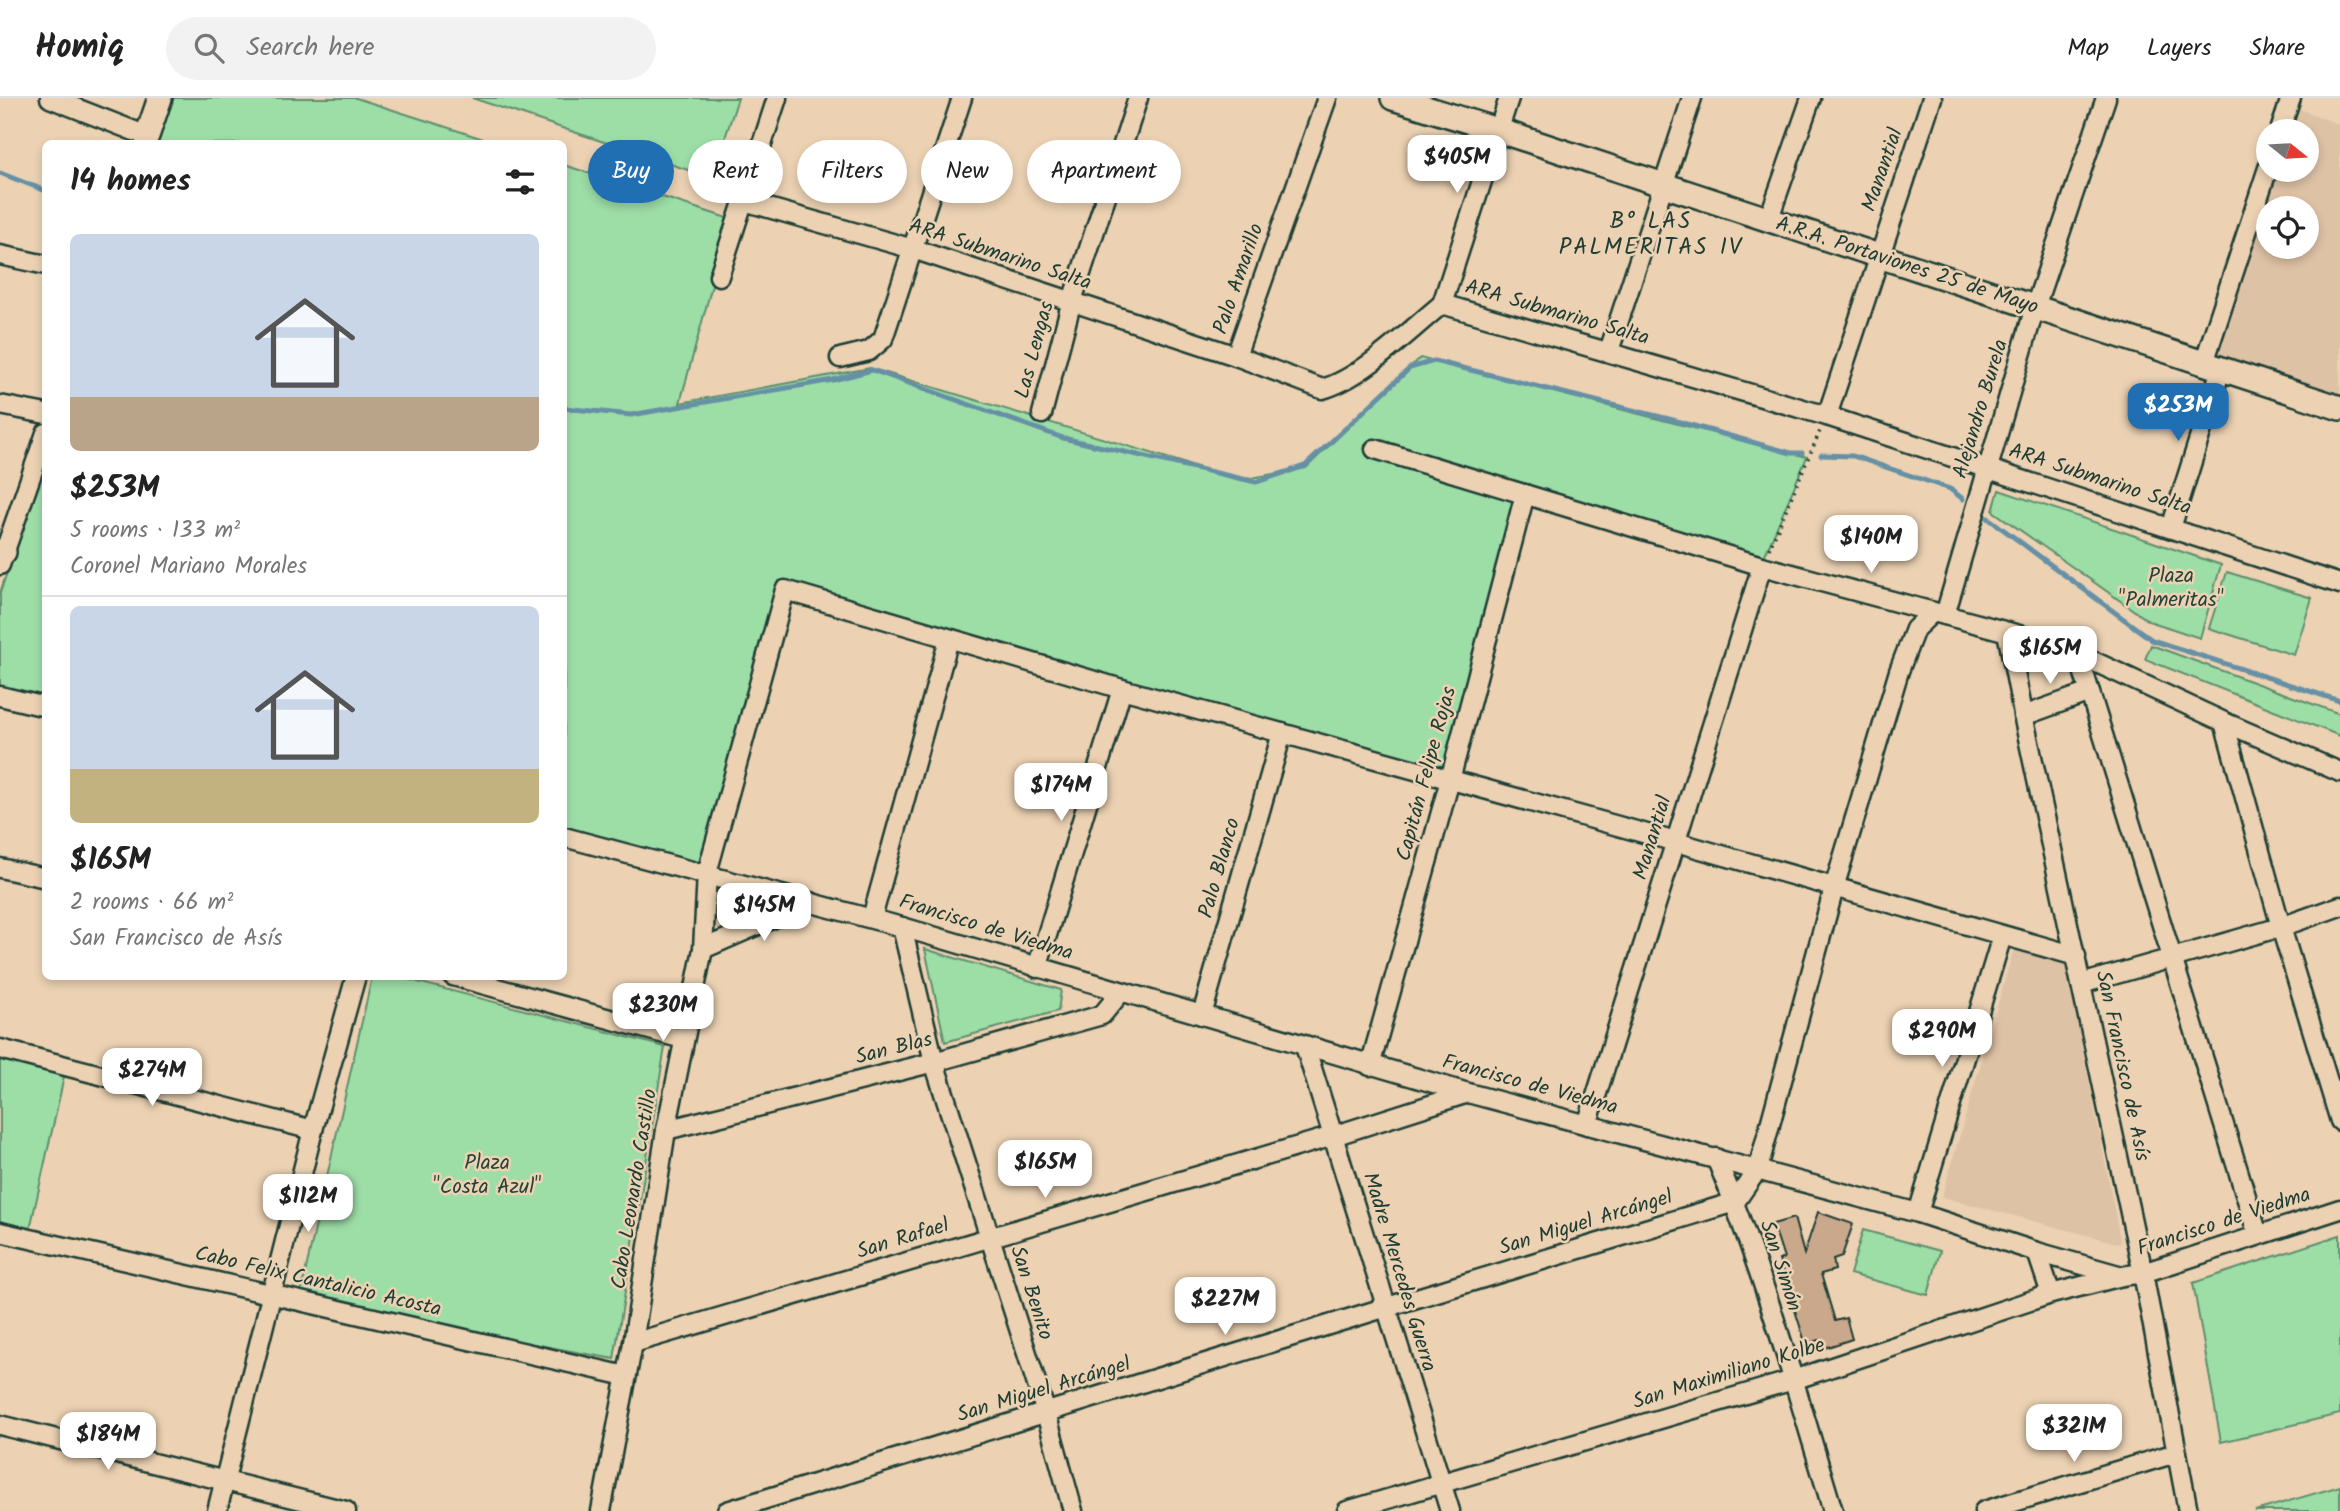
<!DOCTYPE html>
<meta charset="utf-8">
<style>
:root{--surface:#fff;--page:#f2f2f2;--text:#222;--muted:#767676;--line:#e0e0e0;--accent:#1f6fb2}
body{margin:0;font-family:Kalam,sans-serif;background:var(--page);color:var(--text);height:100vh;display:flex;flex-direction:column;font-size:26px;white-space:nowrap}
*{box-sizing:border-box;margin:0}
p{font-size:23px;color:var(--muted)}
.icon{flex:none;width:38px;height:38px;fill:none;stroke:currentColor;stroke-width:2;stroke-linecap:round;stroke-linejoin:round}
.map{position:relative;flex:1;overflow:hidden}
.sheet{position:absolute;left:42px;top:42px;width:525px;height:840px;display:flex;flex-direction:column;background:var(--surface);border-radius:10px;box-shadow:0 4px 10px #0003}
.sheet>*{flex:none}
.guide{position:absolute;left:588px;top:42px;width:665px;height:63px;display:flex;gap:14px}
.needle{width:46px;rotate:108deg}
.buttons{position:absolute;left:2256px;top:21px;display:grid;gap:14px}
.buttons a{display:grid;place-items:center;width:63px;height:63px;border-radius:50%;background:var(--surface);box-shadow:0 4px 10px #0003;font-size:35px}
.price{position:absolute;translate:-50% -60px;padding:0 16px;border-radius:14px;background:#fff;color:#222;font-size:23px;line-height:46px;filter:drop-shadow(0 2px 4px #0008)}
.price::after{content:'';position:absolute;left:50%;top:42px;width:21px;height:16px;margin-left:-10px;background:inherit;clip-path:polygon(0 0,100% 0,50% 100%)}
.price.current{background:var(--accent);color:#fff}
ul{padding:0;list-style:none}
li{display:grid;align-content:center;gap:14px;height:371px;padding:0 28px}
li+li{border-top:2px solid var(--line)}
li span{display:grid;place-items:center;height:217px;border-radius:10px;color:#555}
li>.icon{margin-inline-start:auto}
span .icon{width:126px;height:126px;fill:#fffc;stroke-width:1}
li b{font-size:30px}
h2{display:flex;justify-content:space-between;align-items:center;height:84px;padding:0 28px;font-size:30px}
.chip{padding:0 24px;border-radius:32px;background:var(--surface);box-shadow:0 4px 10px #0003;font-size:24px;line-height:63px}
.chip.current{background:var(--accent);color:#fff}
header{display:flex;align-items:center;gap:42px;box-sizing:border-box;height:98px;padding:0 35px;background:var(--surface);border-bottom:2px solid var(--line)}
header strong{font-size:33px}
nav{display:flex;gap:38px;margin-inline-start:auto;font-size:24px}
.search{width:490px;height:63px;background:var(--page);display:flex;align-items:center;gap:18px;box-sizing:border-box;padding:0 24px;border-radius:38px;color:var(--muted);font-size:26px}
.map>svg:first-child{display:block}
.built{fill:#dec2a5;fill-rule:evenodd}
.green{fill:#9ddea7;stroke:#5e8e6e;stroke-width:2}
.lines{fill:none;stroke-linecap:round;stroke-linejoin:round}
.stream{stroke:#6590a5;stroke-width:5}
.building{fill:#caa88c;stroke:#1f3d34;stroke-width:2}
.minor-casing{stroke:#1f3d34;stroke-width:23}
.tertiary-casing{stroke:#1f3d34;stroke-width:28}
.path{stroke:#1f3d34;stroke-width:3.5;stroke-dasharray:2 5;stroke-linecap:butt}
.minor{stroke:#ecd2b3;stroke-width:18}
.tertiary{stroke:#ecd2b3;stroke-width:23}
.labels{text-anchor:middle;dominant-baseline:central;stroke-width:5;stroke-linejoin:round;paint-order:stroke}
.street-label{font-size:21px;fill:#1f3d34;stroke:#ecd2b3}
.park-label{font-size:21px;fill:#25453a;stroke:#ecd2b3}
.neighbourhood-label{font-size:23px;letter-spacing:2px;fill:#1f3d34;stroke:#ecd2b3}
</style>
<header>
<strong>Homiq</strong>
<div class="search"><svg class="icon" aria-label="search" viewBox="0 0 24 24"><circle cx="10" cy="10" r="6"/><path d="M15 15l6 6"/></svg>Search here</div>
<nav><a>Map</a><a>Layers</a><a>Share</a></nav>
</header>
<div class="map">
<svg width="2340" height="1413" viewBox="0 0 2340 1413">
<rect width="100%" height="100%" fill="#ecd2b3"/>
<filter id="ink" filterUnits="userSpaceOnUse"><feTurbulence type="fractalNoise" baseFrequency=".0143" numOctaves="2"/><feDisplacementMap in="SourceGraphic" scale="14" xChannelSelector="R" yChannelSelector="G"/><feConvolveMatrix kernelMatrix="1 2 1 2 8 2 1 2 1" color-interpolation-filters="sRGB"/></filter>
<g filter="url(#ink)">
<!-- built -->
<g class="built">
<path d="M2295 9 2340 27V308L2205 263 2273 72H2306V33H2286ZM2268 110H2306V149H2268Z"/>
<path d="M2014 850 2066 865 2121 1146 1942 1099Z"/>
</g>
<!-- green -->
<g class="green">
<path d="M169 0H356L496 45 153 46Z"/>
<path d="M472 0H738L712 80Z"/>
<path d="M564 67 730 121 680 305 870 270 1240 382 1306 370 1420 260 1807 359 1761 466 1525 395 1446 675 784 490 706 774 564 737Z"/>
<path d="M45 361V604L0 593V495Z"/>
<path d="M1999 392 2221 467 2200 540 2149 523 1993 413Z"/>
<path d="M2227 474 2312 500 2294 557 2209 530Z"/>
<path d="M2151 547 2340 616V638L2145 561Z"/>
<path d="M925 851 1061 892 1058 913 945 944Z"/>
<path d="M372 879H399L665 949 614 1261 299 1202Z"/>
<path d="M0 953 66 970 28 1140 0 1133Z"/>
<path d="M1863 1132 1940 1153 1928 1197 1850 1176Z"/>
<path d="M2340 1137V1316L2221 1344 2193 1185Z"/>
<path d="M2340 1388V1413H2255Z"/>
</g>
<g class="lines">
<!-- stream -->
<g class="stream">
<path d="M0 75 46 93"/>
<path d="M564 310 631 317 833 282 872 272 1063 340 1256 384 1305 368 1410 270 1434 263 1669 321 1791 355H1802"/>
<path d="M1821 357 1853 358 1950 391 1963 401"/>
<path d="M1988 420 2152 542 2340 603"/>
</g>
</g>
<!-- building -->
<path class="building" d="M1818 1114 1853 1126 1842 1158 1833 1161 1835 1172 1821 1176 1835 1223 1846 1220 1852 1241 1822 1251 1819 1242 1806 1247 1779 1162 1784 1160 1773 1126 1794 1120 1804 1156Z"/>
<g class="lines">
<!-- minor casing -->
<g class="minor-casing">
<g id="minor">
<path d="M50 0 147 38 145 46"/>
<path d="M2280 33 2291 0"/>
<path d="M744 103 913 151 1236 258 1322 291C1361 281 1410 232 1442 206L1827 318 2340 486"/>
<path d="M1768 123 1811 0"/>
<path d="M0 157 46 167"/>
<path d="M719 178 777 0"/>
<path d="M1442 206 1509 0"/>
<path d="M1609 253 1692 0"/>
<path d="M1236 258 1327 0"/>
<path d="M840 260 869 253 883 241 962 0"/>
<path d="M2204 265 2268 70"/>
<path d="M0 307 46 316"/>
<path d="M1042 316 1071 206 1138 0"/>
<path d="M1827 318 1932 0"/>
<path d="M1375 351 1762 468 2049 545 2078 556 2224 624 2340 674"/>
<path d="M2171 430 2221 271"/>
<path d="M0 467 46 335"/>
<path d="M1945 517 2035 209 2106 0"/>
<path d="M2007 534 2025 626 2143 1175 2188 1413"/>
<path d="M2078 556 2258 1137"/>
<path d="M0 598 46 609"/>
<path d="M2023 618 2090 594"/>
<path d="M2224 624 2281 829 2340 1023"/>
<path d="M564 739 902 829 1468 995 1918 1115 2037 1154 2122 1178 2143 1175 2340 1111"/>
<path d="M0 770 46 780"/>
<path d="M872 820 949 541"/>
<path d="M902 829 934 964 1046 1315 1073 1413"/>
<path d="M703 851 811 804"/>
<path d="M1037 870 1122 591"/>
<path d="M453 878 683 941"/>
<path d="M2081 886 2281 829 2340 808"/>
<path d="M1202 917 1282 635"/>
<path d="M1305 948 1450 1413"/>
<path d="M0 951 313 1032"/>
<path d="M1370 968 1450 682 1525 396"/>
<path d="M1587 1027 1762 468"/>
<path d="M666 1032 934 964 1102 917 1121 894"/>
<path d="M1716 1060C1764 1174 1797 1295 1833 1413"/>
<path d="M1918 1115 2002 838"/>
<path d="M0 1134 626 1278"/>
<path d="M2037 1154 2051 1196"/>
<path d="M633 1245 1333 1038 1468 995"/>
<path d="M0 1327 346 1413"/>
<path d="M217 1413 313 1032 356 878"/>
<path d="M601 1413 633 1245 666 1032 703 851 707 775 785 492 1122 591 1676 744 2076 858"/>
<path d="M727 1413 1387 1209 1735 1104 1758 1071 1834 790 1899 573 1915 531 1933 514"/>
<path d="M1347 1413 1793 1282 2051 1196 2122 1178"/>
<path d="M1984 1413 2176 1355"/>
</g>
</g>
<!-- tertiary casing -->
<g class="tertiary-casing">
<g id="tertiary">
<path d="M1393 0 1497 32 2340 310"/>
<path d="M147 38 160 0"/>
<path d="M0 453 4 454"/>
</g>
</g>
<!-- path -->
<path class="path" d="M1769 451 1820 333"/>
<!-- minor -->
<use href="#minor" class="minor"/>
<!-- tertiary -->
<use href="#tertiary" class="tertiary"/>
</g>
</g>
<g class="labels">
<!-- street labels -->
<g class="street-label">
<text transform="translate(1883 72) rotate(-71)">Manantial</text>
<text transform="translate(1000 157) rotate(18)">ARA Submarino Salta</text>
<text transform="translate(1907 168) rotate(18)">A.R.A. Portaviones 25 de Mayo</text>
<text transform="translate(1239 181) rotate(-71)">Palo Amarillo</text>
<text transform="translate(1557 215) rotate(16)">ARA Submarino Salta</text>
<text transform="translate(1035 252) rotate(-75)">Las Lengas</text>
<text transform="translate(1981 311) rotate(-73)">Alejandro Burela</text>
<text transform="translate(2100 382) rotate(18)">ARA Submarino Salta</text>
<text transform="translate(1427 676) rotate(-75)">Capitán Felipe Rojas</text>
<text transform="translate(1653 740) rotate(-73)">Manantial</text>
<text transform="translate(1220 770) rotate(-74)">Palo Blanco</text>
<text transform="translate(986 830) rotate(17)">Francisco de Viedma</text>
<text transform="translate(894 951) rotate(-14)">San Blas</text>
<text transform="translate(2122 968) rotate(78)">San Francisco de Asís</text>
<text transform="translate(1530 987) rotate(15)">Francisco de Viedma</text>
<text transform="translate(635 1091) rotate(-81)">Cabo Leonardo Castillo</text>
<text transform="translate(2224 1124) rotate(-18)">Francisco de Viedma</text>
<text transform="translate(1586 1125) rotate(-17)">San Miguel Arcángel</text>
<text transform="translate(903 1141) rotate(-17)">San Rafael</text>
<text transform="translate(1780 1168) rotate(72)">San Simón</text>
<text transform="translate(1399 1174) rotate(73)">Madre Mercedes Guerra</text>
<text transform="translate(318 1184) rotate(13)">Cabo Felix Cantalicio Acosta</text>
<text transform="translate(1031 1195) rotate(72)">San Benito</text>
<text transform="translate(1729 1276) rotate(-17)">San Maximiliano Kolbe</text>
<text transform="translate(1044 1292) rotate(-17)">San Miguel Arcángel</text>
</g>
<!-- park labels -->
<g class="park-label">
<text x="2171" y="478">Plaza<tspan x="2171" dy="24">"Palmeritas"</tspan></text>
<text x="487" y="1065">Plaza<tspan x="487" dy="24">"Costa Azul"</tspan></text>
</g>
<!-- neighbourhood labels -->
<g class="neighbourhood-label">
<text x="1651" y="124">B° LAS<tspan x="1651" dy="26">PALMERITAS IV</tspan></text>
</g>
</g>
</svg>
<div class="buttons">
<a><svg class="needle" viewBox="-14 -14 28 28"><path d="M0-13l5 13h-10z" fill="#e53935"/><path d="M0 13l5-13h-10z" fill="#767676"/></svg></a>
<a><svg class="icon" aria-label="locate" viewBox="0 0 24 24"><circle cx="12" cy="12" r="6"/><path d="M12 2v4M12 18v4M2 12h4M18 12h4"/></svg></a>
</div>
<b class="price" style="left:1457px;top:97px">$405M</b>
<b class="price current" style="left:2178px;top:345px">$253M</b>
<b class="price" style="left:1871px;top:477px">$140M</b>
<b class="price" style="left:2050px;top:588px">$165M</b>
<b class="price" style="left:1061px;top:725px">$174M</b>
<b class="price" style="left:764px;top:845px">$145M</b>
<b class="price" style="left:663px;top:945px">$230M</b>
<b class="price" style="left:1942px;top:971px">$290M</b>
<b class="price" style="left:152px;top:1010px">$274M</b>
<b class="price" style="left:1045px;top:1102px">$165M</b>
<b class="price" style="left:308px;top:1136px">$112M</b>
<b class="price" style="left:1225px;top:1239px">$227M</b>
<b class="price" style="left:2074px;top:1366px">$321M</b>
<b class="price" style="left:108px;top:1374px">$184M</b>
<div class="guide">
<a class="chip current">Buy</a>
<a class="chip">Rent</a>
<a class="chip">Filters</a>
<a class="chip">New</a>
<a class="chip">Apartment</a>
</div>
<section class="sheet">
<h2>14 homes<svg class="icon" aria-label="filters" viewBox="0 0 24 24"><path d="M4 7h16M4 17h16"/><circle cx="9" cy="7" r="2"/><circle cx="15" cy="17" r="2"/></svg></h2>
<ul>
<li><span style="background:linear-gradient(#c9d6e8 75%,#b9a48a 0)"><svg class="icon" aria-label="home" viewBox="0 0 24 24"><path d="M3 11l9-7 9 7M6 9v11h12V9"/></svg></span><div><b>$253M</b><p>5 rooms · 133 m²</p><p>Coronel Mariano Morales</p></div></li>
<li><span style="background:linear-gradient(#c9d6e8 75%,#c2b280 0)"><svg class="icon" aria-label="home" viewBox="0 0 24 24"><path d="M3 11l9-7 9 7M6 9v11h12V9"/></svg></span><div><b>$165M</b><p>2 rooms · 66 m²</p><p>San Francisco de Asís</p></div></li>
</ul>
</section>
</div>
